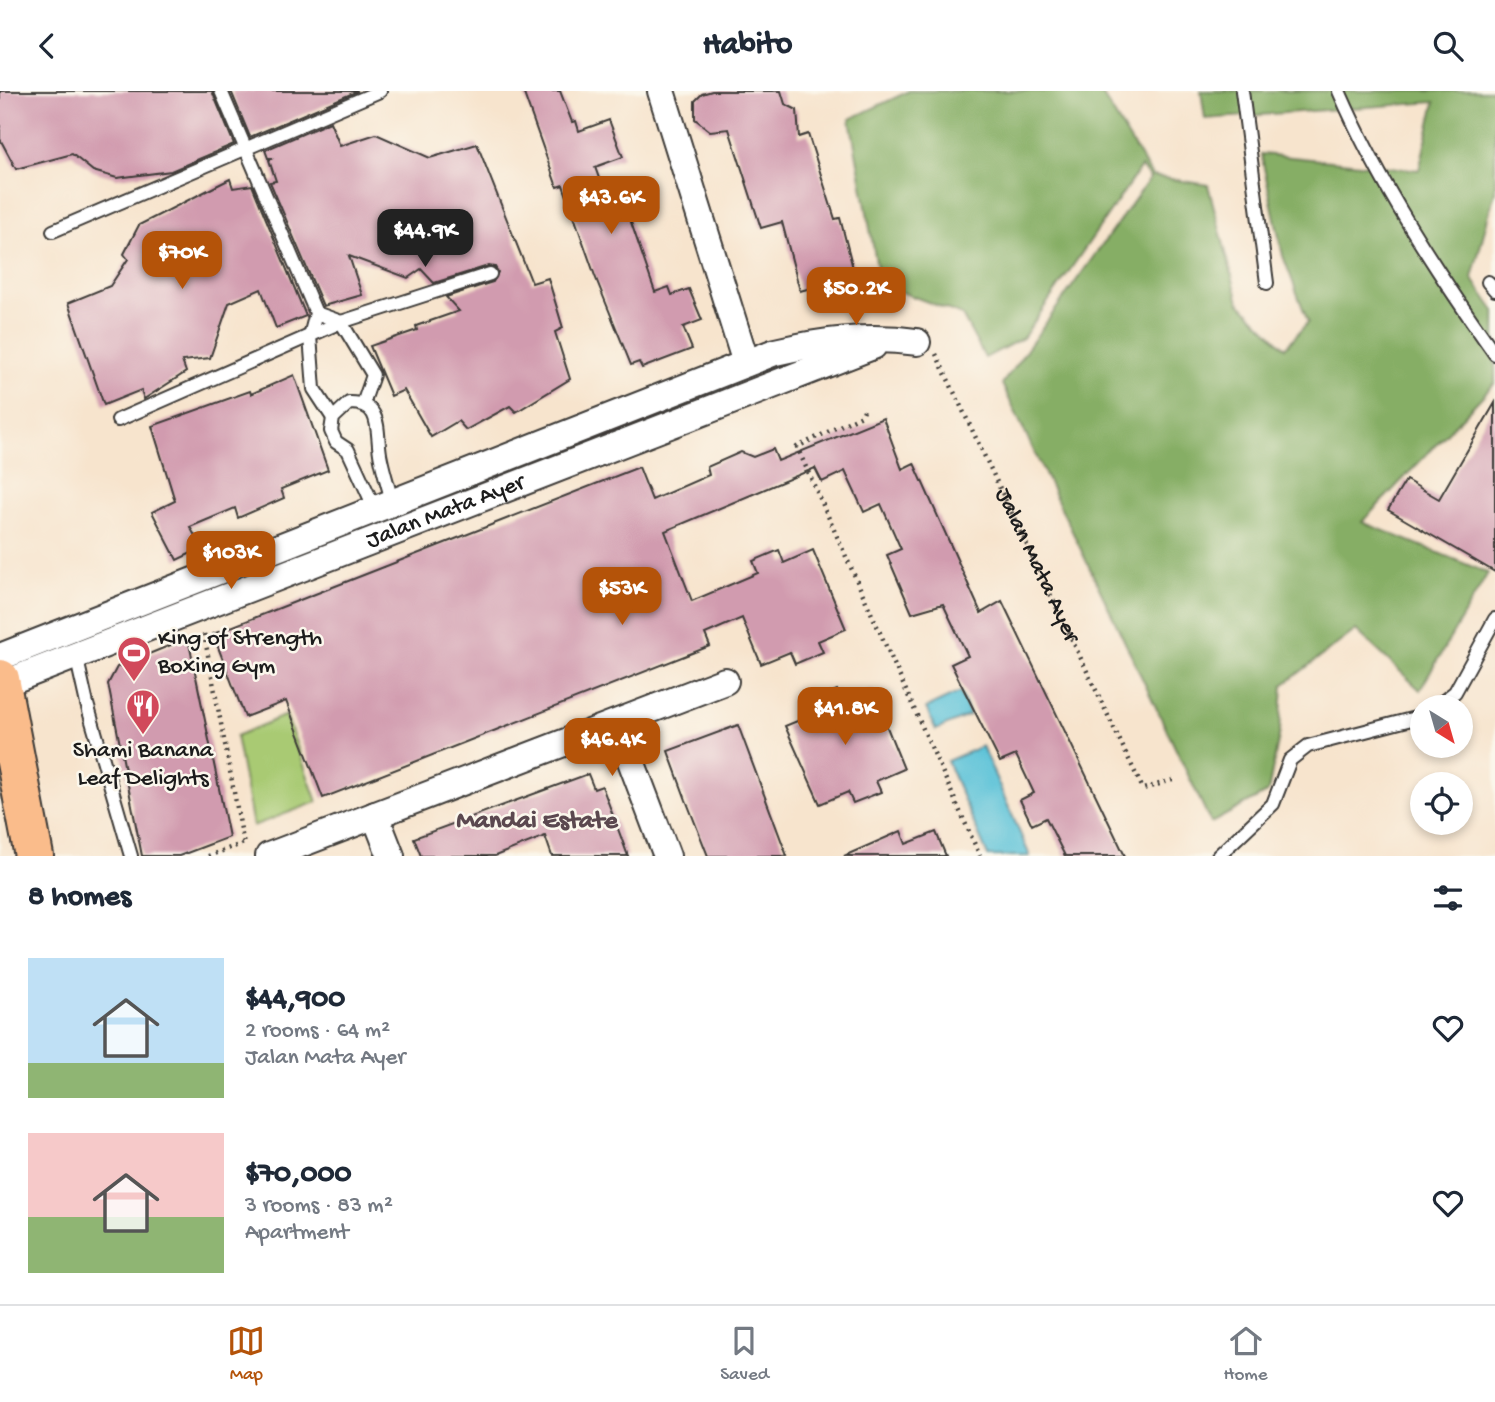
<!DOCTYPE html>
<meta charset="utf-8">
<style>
:root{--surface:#fff;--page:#f6f6f7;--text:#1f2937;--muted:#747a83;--line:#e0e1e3;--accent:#b45309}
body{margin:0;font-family:"Gochi Hand",sans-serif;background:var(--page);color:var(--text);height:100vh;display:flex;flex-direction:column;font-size:26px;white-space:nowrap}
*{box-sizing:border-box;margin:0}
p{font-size:23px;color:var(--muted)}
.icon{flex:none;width:38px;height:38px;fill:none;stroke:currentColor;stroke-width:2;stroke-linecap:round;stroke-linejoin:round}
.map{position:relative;height:765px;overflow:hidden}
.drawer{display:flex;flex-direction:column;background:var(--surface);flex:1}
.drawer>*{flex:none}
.needle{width:46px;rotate:143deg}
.fabs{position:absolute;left:1410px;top:604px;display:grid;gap:14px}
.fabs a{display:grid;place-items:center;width:63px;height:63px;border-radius:50%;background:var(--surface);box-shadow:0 4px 10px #0003;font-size:35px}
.price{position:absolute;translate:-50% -60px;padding:0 16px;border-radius:14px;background:var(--accent);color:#fff;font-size:23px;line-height:46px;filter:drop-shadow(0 2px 4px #0008)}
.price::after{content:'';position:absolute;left:50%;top:42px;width:21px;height:16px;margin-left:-10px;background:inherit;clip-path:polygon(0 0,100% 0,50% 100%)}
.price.active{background:#222;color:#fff}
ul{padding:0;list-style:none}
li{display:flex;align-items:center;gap:21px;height:175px;padding:0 28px}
li span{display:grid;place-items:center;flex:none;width:196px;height:140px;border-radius:0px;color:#555}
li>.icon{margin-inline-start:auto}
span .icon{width:84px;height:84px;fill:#fffc;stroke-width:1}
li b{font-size:30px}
h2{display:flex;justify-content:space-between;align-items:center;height:84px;padding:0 28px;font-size:30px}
header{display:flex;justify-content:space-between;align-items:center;height:91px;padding:0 28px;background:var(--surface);font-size:32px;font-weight:700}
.tab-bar{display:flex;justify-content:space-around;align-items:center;height:98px;border-top:2px solid var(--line);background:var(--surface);font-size:19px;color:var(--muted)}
.tab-bar a{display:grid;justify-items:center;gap:4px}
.tab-bar .active{color:var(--accent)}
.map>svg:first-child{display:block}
.green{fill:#a9ca73;stroke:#627348;stroke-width:2}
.forest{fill:#86ae65;stroke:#516540;stroke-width:2}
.water{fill:#5bc2d8;stroke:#3c6f7a;stroke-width:2}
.building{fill:#d19baf}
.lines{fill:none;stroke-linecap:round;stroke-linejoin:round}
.service-casing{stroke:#3d3a37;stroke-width:16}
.minor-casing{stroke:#3d3a37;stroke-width:30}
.primary-casing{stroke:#3d3a37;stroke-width:42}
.path{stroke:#3d3a37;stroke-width:4.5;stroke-dasharray:2 5;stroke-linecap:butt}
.service{stroke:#fff;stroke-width:12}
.minor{stroke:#fff;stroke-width:26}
.primary{stroke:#fabc8b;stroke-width:38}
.labels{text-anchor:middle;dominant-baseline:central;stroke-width:5;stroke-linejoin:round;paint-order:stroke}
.street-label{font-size:24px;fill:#1c1c1c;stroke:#fbf7ec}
.poi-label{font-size:24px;fill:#1c1c1c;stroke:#fbf7ec;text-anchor:start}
.neighbourhood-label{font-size:26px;font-weight:bold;fill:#5b484f;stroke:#fbf7ec}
</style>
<header><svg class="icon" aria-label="back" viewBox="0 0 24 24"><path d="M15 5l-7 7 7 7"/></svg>Habito<svg class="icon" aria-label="search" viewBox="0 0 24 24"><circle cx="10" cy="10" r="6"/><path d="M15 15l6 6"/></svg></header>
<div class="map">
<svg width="1495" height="765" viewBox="0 0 1495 765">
<rect width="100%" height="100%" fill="#fbf7ec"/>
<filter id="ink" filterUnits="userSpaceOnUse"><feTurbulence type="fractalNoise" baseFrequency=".0143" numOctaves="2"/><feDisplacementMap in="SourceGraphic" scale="14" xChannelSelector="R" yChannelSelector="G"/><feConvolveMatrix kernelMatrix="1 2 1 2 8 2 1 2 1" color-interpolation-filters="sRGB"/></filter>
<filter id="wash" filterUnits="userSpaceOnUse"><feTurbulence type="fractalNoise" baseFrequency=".00686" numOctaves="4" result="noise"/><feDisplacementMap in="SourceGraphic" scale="28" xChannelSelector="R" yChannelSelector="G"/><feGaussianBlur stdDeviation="1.57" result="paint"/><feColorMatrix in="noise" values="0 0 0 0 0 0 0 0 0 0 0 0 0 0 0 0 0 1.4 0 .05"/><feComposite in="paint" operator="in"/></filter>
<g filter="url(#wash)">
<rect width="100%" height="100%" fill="#f7e4cd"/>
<!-- green -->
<path class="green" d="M286 624 317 711 253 735 236 645Z"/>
<!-- forest -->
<path class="forest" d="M909 0H1100L1152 85 1208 94 1239 211 1285 257 1308 231 1283 165 1261 63 1419 79 1435 11 1205 28 1201 0H1495V100L1472 187 1495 220V292L1362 431 1488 482 1420 599 1356 539 1283 594 1280 640 1268 701 1211 732 1002 293 1150 87 1141 76 1023 247 985 267 962 224 880 193 850 28Z"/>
<!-- water -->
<g class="water">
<path d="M960 601 970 624 936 639 926 617Z"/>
<path d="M982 655 1030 765H988L947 670Z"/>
</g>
<g id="blocks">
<!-- building -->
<g class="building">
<path d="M0 0H212L234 53 171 80 117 87 93 80 72 63 16 78 0 48Z"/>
<path d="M231 0H358L250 46Z"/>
<path d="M523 0H560L572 31 576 30 579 40 609 29 623 66 595 76 609 115 624 111 655 201 669 196 672 204 689 198 702 229 683 236 692 258 642 277 639 271 631 274 595 185 563 94 557 96Z"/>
<path d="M712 0H781L785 13 797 19 799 46 808 43 835 128 840 127 855 185 800 200 782 131 761 137 729 38 710 40 695 28V10L702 3Z"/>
<path d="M330 31 340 55 376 43 430 67 477 53 532 192 548 187 563 237 555 241 570 288 516 321 510 315 466 339 458 330 431 346 404 299 391 305 370 255 417 239 416 235 459 220 446 206 493 191 498 181 495 176 488 175 434 192 421 178 408 187 349 165 362 204 323 215 270 91 276 90 269 69 273 67H268L265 59Z"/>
<path d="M230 88 233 97 252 94 306 225 276 237 261 198 229 212 210 267 182 270 186 281 144 308 141 299 104 314 68 212 110 195 128 168 124 163 139 134Z"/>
<path d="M294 284 328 379 281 398 284 407 238 427 235 417 190 436 202 457 177 469 152 421 175 410 152 335 250 300 251 303Z"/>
<path d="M1495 312V481L1388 419 1406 389 1439 408Z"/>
<path d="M883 327 902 378 914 372 981 522 1002 510 1125 765H1065L1046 727 1032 734 1020 709 1034 702 1016 664 1000 671 951 573 968 565 943 513 912 522 887 464 901 458 881 413 864 421 845 380 822 391 815 377 665 440 692 510 758 482 753 470 779 459 784 472 813 459 846 538 818 550 823 561 795 573 790 561 761 573 742 527 705 543 710 555 323 707 286 610 245 626 213 543 639 376 652 409 709 384 707 376 741 361 753 366 773 358 778 370Z"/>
<path d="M188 547 229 746 179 765H142L108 593 117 576Z"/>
<path d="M837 599 842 611 872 599 904 678 876 690 881 701 853 712 848 701 820 713 785 635 817 622 811 610Z"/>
<path d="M738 634 747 658 787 765H708L686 709 668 660Z"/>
<path d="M588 683 594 698 602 695 628 765H552L545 745 495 765H421L414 747Z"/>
<path d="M901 740 906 753 936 741 946 765H844Z"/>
</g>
</g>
</g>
<g filter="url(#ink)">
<use href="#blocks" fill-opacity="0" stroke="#3d3a37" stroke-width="2"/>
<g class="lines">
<!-- service casing -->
<g class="service-casing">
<g id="service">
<path d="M221 0 316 222 310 245 314 298 333 327"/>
<path d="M1242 0 1267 192"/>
<path d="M1339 0C1380 94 1436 180 1495 263"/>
<path d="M53 140 380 0"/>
<path d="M1488 191 1495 199"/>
<path d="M316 222 341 231 373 284 363 313"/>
<path d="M118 329 341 231 490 183"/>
<path d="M375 418 348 359 336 351 331 340 333 327 349 312C385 311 375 344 381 368 384 383 389 397 392 411"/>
<path d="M76 564 87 613 131 765"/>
<path d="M1436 616 1455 601 1495 528"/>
<path d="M1218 765 1273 713 1290 669 1308 655 1423 625"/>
</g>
</g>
<!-- minor casing -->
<g class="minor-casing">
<g id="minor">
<path d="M661 0 746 272"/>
<path d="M0 566 775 261C823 250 868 244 917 251"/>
<path id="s2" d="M0 594 873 255"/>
<path d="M617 633 667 765"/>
<path d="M375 724 391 765"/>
<path d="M269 765 725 590"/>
</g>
</g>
<!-- primary casing -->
<g class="primary-casing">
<path id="primary" d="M0 588 34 765"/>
</g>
<!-- path -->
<g class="path">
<path id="s1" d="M936 263 1143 698 1176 688"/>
<path d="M864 319 862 324 797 356 980 765"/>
<path d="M204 543 244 754"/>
<path d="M208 765 247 751"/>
</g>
<!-- service -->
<use href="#service" class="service"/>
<!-- minor -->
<use href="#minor" class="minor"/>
<!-- primary -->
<use href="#primary" class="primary"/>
</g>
</g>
<!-- icons -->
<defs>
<g id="stadium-pin" transform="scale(1.75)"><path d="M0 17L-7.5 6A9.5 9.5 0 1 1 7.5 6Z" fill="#d1495b" stroke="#fbf7ec"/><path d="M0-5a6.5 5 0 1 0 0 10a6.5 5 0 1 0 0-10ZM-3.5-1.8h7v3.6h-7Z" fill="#fff"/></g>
<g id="restaurant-pin" transform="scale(1.75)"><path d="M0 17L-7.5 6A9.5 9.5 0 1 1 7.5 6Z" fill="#d1495b" stroke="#fbf7ec"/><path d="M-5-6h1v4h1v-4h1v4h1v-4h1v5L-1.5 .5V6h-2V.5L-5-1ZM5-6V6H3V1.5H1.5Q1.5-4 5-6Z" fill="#fff"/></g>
</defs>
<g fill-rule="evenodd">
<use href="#stadium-pin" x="134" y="562"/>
<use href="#restaurant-pin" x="143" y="615"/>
</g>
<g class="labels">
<!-- street labels -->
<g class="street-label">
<text stroke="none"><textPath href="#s2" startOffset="478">Jalan Mata Ayer</textPath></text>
<text stroke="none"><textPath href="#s1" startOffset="234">Jalan Mata Ayer</textPath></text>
</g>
<!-- poi labels -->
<g class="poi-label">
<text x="158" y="548">King of Strength<tspan x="158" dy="28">Boxing Gym</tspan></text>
<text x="143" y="660" text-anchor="middle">Shami Banana<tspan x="143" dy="28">Leaf Delights</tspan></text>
</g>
<!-- neighbourhood labels -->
<g class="neighbourhood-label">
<text x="537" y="731">Mandai Estate</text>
</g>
</g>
</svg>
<div class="fabs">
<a><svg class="needle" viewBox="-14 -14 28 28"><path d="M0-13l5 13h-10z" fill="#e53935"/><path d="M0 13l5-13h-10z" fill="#747a83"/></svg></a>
<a><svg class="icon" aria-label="locate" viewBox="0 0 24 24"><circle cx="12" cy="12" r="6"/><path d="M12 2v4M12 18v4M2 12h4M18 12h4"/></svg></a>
</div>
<b class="price" style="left:611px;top:145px">$43.6K</b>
<b class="price active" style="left:425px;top:178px">$44.9K</b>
<b class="price" style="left:182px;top:200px">$70K</b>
<b class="price" style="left:856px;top:236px">$50.2K</b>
<b class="price" style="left:231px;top:500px">$103K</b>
<b class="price" style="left:622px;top:536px">$53K</b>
<b class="price" style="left:845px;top:656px">$41.8K</b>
<b class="price" style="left:612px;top:687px">$46.4K</b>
</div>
<section class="drawer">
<h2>8 homes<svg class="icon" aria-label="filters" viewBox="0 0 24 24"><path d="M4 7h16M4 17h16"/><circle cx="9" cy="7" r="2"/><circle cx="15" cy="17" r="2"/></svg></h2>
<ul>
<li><span style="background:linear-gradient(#bfe0f5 75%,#8fb573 0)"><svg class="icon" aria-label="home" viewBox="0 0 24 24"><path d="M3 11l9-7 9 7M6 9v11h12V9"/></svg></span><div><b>$44,900</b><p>2 rooms · 64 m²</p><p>Jalan Mata Ayer</p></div><svg class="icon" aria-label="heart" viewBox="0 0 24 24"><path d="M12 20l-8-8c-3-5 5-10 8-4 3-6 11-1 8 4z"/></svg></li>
<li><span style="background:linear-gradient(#f6c9c9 60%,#8fb573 0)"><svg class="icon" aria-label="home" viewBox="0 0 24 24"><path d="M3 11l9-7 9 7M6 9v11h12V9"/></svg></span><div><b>$70,000</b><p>3 rooms · 83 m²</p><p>Apartment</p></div><svg class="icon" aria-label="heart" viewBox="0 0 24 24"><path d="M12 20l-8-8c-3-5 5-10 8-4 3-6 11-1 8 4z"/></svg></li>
</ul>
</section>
<nav class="tab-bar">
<a class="active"><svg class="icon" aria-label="map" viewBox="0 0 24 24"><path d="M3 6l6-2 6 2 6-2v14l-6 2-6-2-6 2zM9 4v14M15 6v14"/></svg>Map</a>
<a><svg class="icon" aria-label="saved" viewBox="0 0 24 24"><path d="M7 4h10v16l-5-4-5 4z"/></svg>Saved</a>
<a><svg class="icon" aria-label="home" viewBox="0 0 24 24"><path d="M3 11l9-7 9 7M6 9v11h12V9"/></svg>Home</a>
</nav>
